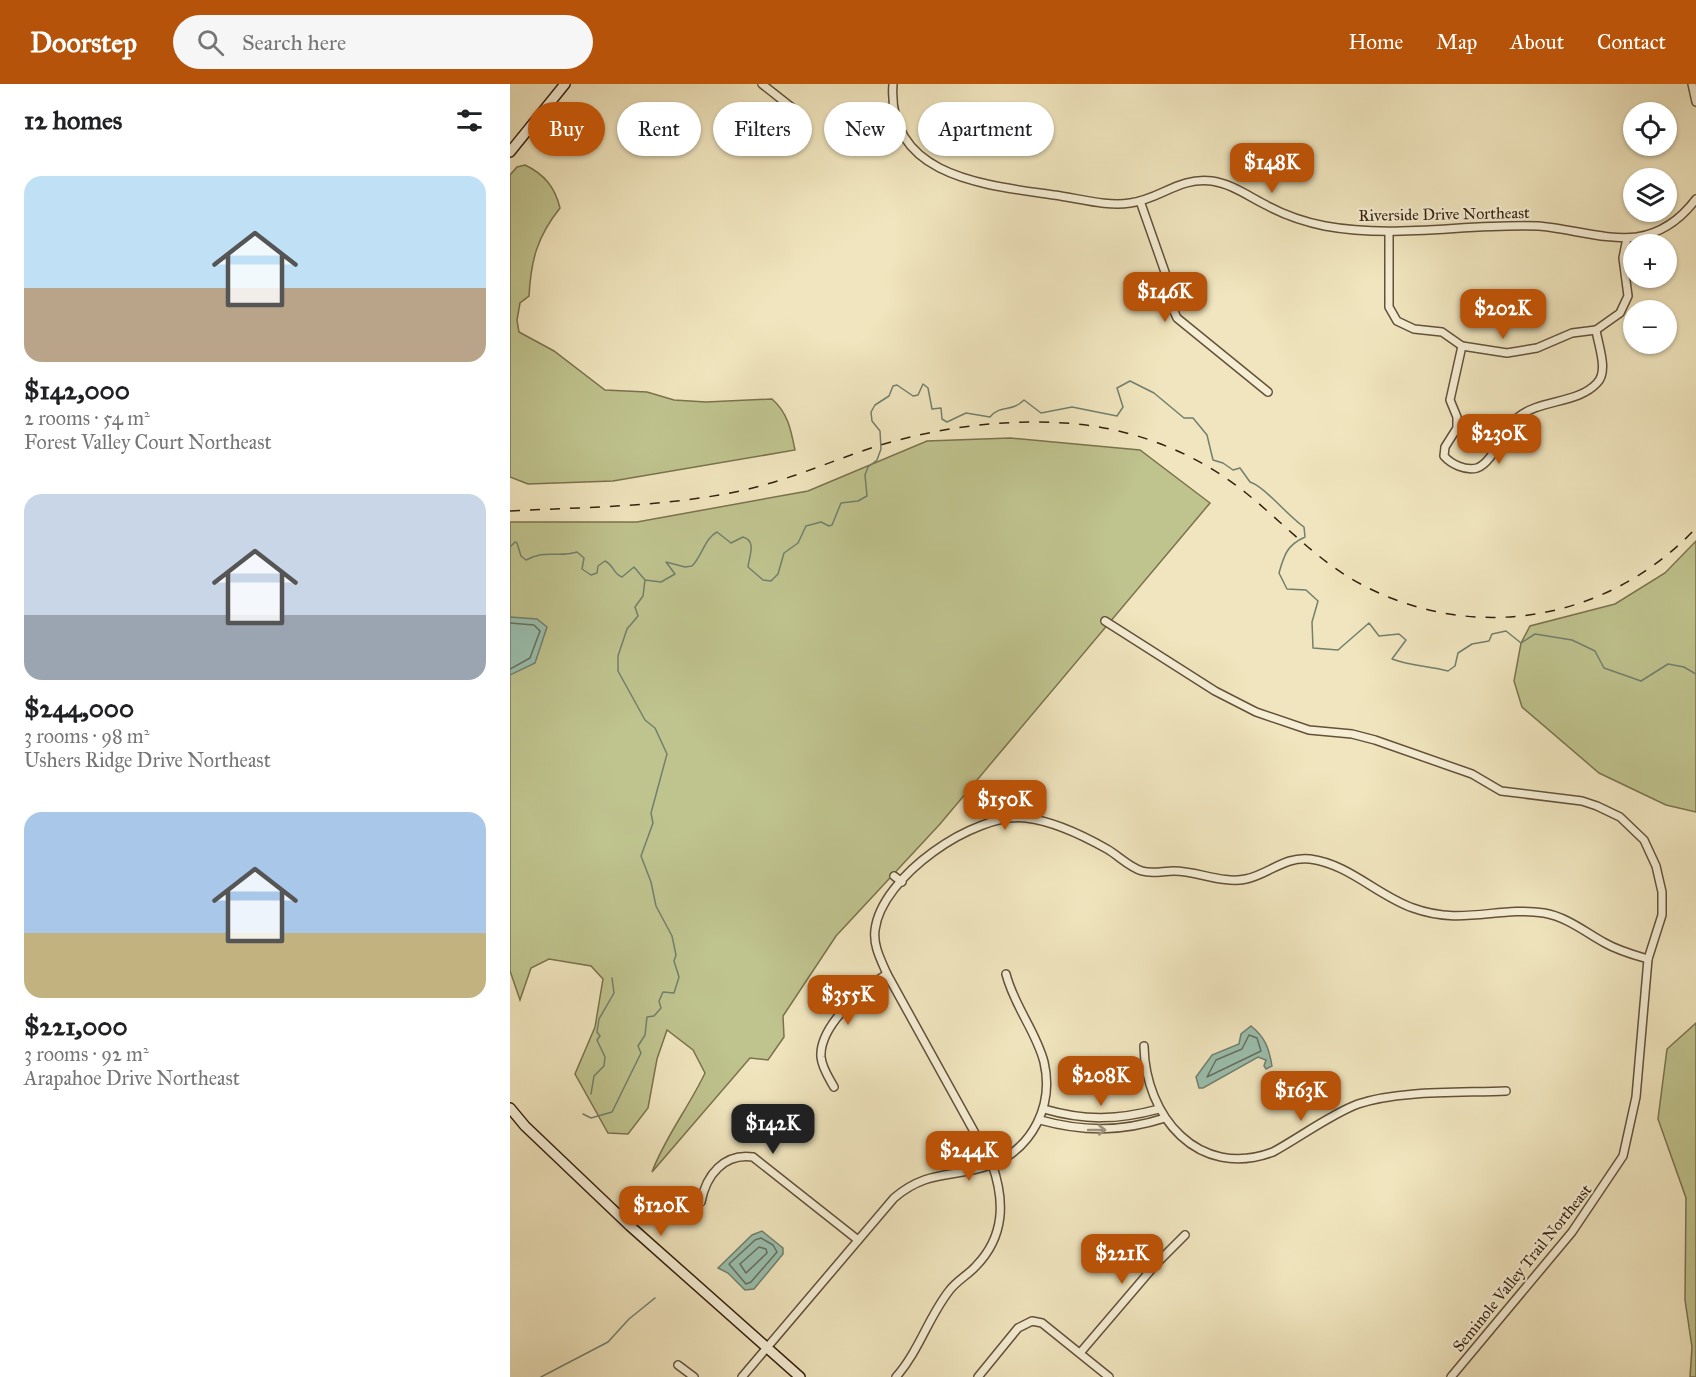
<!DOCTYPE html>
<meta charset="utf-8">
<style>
:root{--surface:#fff;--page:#f6f6f6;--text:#202124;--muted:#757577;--accent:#b45309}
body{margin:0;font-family:"IM FELL Great Primer",serif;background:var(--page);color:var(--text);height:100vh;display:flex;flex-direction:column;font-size:22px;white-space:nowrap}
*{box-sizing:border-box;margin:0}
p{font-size:20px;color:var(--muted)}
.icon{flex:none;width:33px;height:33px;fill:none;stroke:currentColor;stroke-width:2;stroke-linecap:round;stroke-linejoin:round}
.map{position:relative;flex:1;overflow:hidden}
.drawer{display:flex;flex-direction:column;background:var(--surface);width:510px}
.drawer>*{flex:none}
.guide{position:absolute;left:18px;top:18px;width:570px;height:54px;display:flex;gap:12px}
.controls{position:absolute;left:1113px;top:18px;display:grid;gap:12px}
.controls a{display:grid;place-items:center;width:54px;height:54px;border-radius:50%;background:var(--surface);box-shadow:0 2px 4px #0004;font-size:30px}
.price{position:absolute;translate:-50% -51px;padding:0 14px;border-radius:12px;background:var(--accent);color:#fff;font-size:20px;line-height:39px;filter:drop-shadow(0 2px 3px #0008)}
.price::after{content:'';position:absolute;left:50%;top:36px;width:18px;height:14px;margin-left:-9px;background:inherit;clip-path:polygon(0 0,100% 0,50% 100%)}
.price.active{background:#222;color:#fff}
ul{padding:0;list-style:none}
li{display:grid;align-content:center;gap:12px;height:318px;padding:0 24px}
li span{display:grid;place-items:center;height:186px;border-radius:18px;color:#555}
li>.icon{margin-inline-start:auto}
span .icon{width:108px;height:108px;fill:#fffc;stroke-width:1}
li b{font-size:26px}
h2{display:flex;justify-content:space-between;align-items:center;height:72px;padding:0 24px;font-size:26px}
.pill{padding:0 21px;border-radius:27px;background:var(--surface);box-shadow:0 2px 4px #0004;font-size:21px;line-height:54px}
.pill.active{background:var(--accent);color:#fff}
header{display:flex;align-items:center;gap:36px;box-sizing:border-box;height:84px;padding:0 30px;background:var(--accent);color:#fff}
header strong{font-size:28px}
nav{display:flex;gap:33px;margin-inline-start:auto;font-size:21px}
.search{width:420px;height:54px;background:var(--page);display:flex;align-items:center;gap:15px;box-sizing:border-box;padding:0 21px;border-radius:33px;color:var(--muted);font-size:22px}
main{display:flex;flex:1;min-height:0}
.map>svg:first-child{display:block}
.green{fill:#bfc38e;stroke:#7a724e;stroke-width:1.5}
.water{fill:#9abfae;stroke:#717f6e;stroke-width:1.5}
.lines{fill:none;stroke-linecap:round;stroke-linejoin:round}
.shore{stroke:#67705e;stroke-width:1.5}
.stream{stroke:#717f6e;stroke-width:1.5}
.street-casing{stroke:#635139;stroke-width:10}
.secondary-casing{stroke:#34200d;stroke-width:12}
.street{stroke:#f5eed5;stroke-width:7}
.secondary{stroke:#f5eed5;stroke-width:9}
.rail{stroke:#34200d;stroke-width:1.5;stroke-dasharray:10 10;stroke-linecap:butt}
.oneway{stroke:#9e917b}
.labels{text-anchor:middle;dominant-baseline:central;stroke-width:4.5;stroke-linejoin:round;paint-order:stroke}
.street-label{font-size:16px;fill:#34200d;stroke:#f5eed5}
</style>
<header>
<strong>Doorstep</strong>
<div class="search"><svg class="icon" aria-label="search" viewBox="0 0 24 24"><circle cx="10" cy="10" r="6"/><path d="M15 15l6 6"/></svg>Search here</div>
<nav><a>Home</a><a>Map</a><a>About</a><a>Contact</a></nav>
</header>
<main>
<section class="drawer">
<h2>12 homes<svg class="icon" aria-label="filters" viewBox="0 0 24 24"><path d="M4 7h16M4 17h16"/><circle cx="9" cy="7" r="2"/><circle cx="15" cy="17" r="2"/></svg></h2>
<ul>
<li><span style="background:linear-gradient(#bfe0f5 60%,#b9a48a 0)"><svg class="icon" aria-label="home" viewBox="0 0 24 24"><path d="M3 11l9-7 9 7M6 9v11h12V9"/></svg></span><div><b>$142,000</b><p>2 rooms · 54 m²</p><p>Forest Valley Court Northeast</p></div></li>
<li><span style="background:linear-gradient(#c9d6e8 65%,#9aa5b1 0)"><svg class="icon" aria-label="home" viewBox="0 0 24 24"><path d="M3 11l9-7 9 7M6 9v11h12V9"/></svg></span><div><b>$244,000</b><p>3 rooms · 98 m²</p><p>Ushers Ridge Drive Northeast</p></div></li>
<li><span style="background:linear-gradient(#a9c7e8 65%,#c2b280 0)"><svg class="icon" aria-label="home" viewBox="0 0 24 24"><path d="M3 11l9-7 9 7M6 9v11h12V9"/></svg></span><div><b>$221,000</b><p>3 rooms · 92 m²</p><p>Arapahoe Drive Northeast</p></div></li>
</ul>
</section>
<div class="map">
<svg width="1186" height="1293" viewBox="0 0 1186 1293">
<rect width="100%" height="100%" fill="#f0e5be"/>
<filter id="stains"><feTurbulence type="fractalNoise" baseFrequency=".00333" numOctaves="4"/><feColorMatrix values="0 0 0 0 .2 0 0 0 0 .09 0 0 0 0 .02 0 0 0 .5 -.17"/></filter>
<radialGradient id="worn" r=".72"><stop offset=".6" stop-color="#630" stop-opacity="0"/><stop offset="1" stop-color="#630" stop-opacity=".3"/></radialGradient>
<!-- green -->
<g class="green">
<path d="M15 81C34 90 45 103 50 124 27 153 21 176 19 212L10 219 7 236 9 248 44 267 95 306 137 308 164 316 196 318 262 315C278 329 281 346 285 366L103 397 18 400 0 393V91L7 83Z"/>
<path d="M500 354 630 366 700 419 430 740 326 852 273 932 274 953 258 976 240 974 142 1088C155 1053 179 1023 195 989L183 966 157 946 147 975 138 1024 118 1050 98 1049 65 990 85 943 93 895 81 882 39 875 21 884 10 916 0 887V438H127L298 407 417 357Z"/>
<path d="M1186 457V728L1156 721 1089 689 1012 623 1004 597 1011 559 1020 542 1105 520 1155 489Z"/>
<path d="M1186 939V1293H1180L1182 1263 1175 1216 1176 1114 1148 1035 1157 965Z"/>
</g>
<!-- water -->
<g class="water">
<path d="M0 533 27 535 37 543 25 579 0 591Z"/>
<path d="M741 942C755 953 759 964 762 982L756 985 754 982 756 976 748 973 693 1004H689L686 993 702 971 729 960 731 950Z"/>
<path d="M252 1147 273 1164V1170L244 1205 235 1206 218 1189 208 1184 242 1151Z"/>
</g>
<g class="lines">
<!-- shore -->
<g class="shore">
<path d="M0 539 24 541 30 547 20 574 0 585"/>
<path d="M739 951 747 954 751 967 697 993 706 976 732 965Z"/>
<path d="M251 1154 263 1161 267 1168 241 1198 236 1200 219 1180 245 1156Z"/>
<path d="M249 1163 256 1165 257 1169 236 1189 230 1180Z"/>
</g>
<!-- stream -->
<g class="stream">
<path d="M0 463 5 458 7 459 11 472 16 476C35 465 47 474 67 468L74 474 72 485 81 491 87 489 88 482 95 477C104 481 103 490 112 493L124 483 135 496 151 498 165 490 156 478 175 483 182 482C192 472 195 454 207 448L221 459 233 453C247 457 239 472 238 483L253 496 261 497 268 490 274 469 288 459 296 442 311 438 319 442 322 441 331 419 348 417 357 412 355 391 358 383 367 376 371 365 370 347 362 337 361 328 365 321 379 312 383 302 387 301 403 312 408 311 413 300 418 304 422 325 431 324 432 335 437 338 456 329 480 333C491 320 501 329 514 316L531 329 562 323 607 332 613 323 607 304 620 297 644 309 674 334H683L697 351 703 376 713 379 723 386 730 384 740 398C754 402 779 433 794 443L795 453C777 461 774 471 769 489L777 505 796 506 808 517 802 538 803 564 828 566 859 539 869 552 889 550 896 556 882 575C901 582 919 582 938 587L945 582 948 569 962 560 979 557 982 550 996 547 1011 559 1025 550 1062 556 1085 567 1094 584 1131 597 1158 580 1174 583 1186 590"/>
<path d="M81 1010 84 992 94 982 95 973 87 956 90 952 87 948 89 935 104 909 102 894"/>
<path d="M73 1030 81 1034 102 1028 131 969 128 962 135 951 137 933 144 932 151 924 149 917 153 908 164 909 169 893 164 877 166 871 162 852 146 822 141 798 131 772 143 739 141 729 157 670 145 644 135 636 108 587V572L117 545 128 532 125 523 133 512 135 496"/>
<path d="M31 1293 98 1258 119 1235 145 1214"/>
</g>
<!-- street casing -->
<g class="street-casing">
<g id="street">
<path d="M252 0 290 30"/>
<path d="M383 0C376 93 475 101 544 111 568 114 597 123 620 119 651 115 668 93 702 97 722 100 738 112 756 121 774 131 795 138 815 142 886 155 957 139 1028 142 1058 144 1097 157 1127 153 1152 149 1171 135 1186 115"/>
<path d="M1182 0 1186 18"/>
<path d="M630 117 656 191 659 216 667 234 758 308"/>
<path d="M879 148V223L887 237 904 245 932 248 952 262 997 269 1027 264 1062 249 1086 246 1110 229 1118 212 1113 174 1117 154"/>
<path d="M952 262 940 316 947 333V344L935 363 934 372C941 380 955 387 967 384 983 379 994 345 1007 334 1029 315 1068 320 1087 299 1099 287 1088 261 1086 246"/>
<path d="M595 537 705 607 746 628 799 646 842 650 865 656 962 690 991 707 1072 717 1087 722 1110 733 1134 756 1146 782 1152 808V831L1138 875 1126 1013 1113 1072 1062 1148 941 1293"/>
<path d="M384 792 392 798"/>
<path d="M634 962C635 1032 688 1096 763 1068 789 1054 821 1030 848 1020 889 1006 952 1009 996 1007"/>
<path d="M324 1003C319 994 312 984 311 973 309 942 353 904 377 890"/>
<path d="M534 1025C575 1037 608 1036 649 1025"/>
<path d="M530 1036C574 1048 611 1048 655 1034"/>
<path d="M191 1118C196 1091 214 1069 243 1073L348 1156"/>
<path d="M570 1269 646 1180 675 1151"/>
<path d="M168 1281 184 1293"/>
<path d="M232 1293 384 1114C419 1084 445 1095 483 1080 523 1063 544 1021 534 978 526 947 504 922 496 890"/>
<path d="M386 1293C409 1267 418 1234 439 1207 446 1197 458 1191 466 1182 495 1152 495 1117 482 1080L377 890C371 876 363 862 365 846 371 793 464 728 516 734 542 737 574 752 597 765 609 772 619 783 632 787 642 790 653 787 664 787 687 787 713 800 736 795 759 790 775 772 800 775 839 780 868 812 903 824 952 842 988 822 1034 829 1057 833 1075 848 1095 859 1109 867 1124 871 1138 875"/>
<path d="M468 1293 508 1244 522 1237 532 1239 599 1293"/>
</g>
</g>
<!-- secondary casing -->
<g class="secondary-casing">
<g id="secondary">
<path d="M0 68 55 0"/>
<path d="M0 1024 15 1042 120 1142 290 1293"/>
</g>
</g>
<!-- street -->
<use href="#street" class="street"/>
<!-- secondary -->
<use href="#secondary" class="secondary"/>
<!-- rail -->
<path class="rail" d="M0 427C77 423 154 423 230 407 276 397 319 378 364 363 425 344 490 335 554 339 620 343 684 367 736 409 771 437 802 471 840 494 955 562 1096 540 1186 444"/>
</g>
<!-- one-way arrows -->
<defs><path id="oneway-shaft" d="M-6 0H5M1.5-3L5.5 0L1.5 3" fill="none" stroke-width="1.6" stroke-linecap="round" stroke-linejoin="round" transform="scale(1.5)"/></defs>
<use class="oneway" href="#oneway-shaft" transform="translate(587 1046)"/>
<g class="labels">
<!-- street labels -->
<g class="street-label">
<text transform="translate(934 130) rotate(-1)">Riverside Drive Northeast</text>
<text transform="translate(1012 1184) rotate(-51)">Seminole Valley Trail Northeast</text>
</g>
</g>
<rect width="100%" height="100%" filter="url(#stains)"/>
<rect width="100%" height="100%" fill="url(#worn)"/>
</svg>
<div class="controls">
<a><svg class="icon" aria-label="locate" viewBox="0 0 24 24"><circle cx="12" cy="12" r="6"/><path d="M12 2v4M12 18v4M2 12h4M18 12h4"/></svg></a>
<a><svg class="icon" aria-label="layers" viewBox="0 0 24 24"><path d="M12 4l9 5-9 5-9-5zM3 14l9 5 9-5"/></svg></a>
<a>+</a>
<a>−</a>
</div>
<b class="price" style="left:762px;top:110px">$148K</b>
<b class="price" style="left:655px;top:239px">$146K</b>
<b class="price" style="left:993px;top:256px">$202K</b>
<b class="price" style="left:989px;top:381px">$230K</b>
<b class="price" style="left:495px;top:747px">$150K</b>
<b class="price" style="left:338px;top:942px">$355K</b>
<b class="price" style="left:591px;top:1023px">$208K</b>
<b class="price" style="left:791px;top:1038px">$163K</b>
<b class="price active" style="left:263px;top:1071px">$142K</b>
<b class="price" style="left:459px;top:1098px">$244K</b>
<b class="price" style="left:151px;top:1153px">$120K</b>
<b class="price" style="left:612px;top:1201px">$221K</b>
<div class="guide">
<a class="pill active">Buy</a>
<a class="pill">Rent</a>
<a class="pill">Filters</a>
<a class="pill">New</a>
<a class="pill">Apartment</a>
</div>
</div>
</main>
